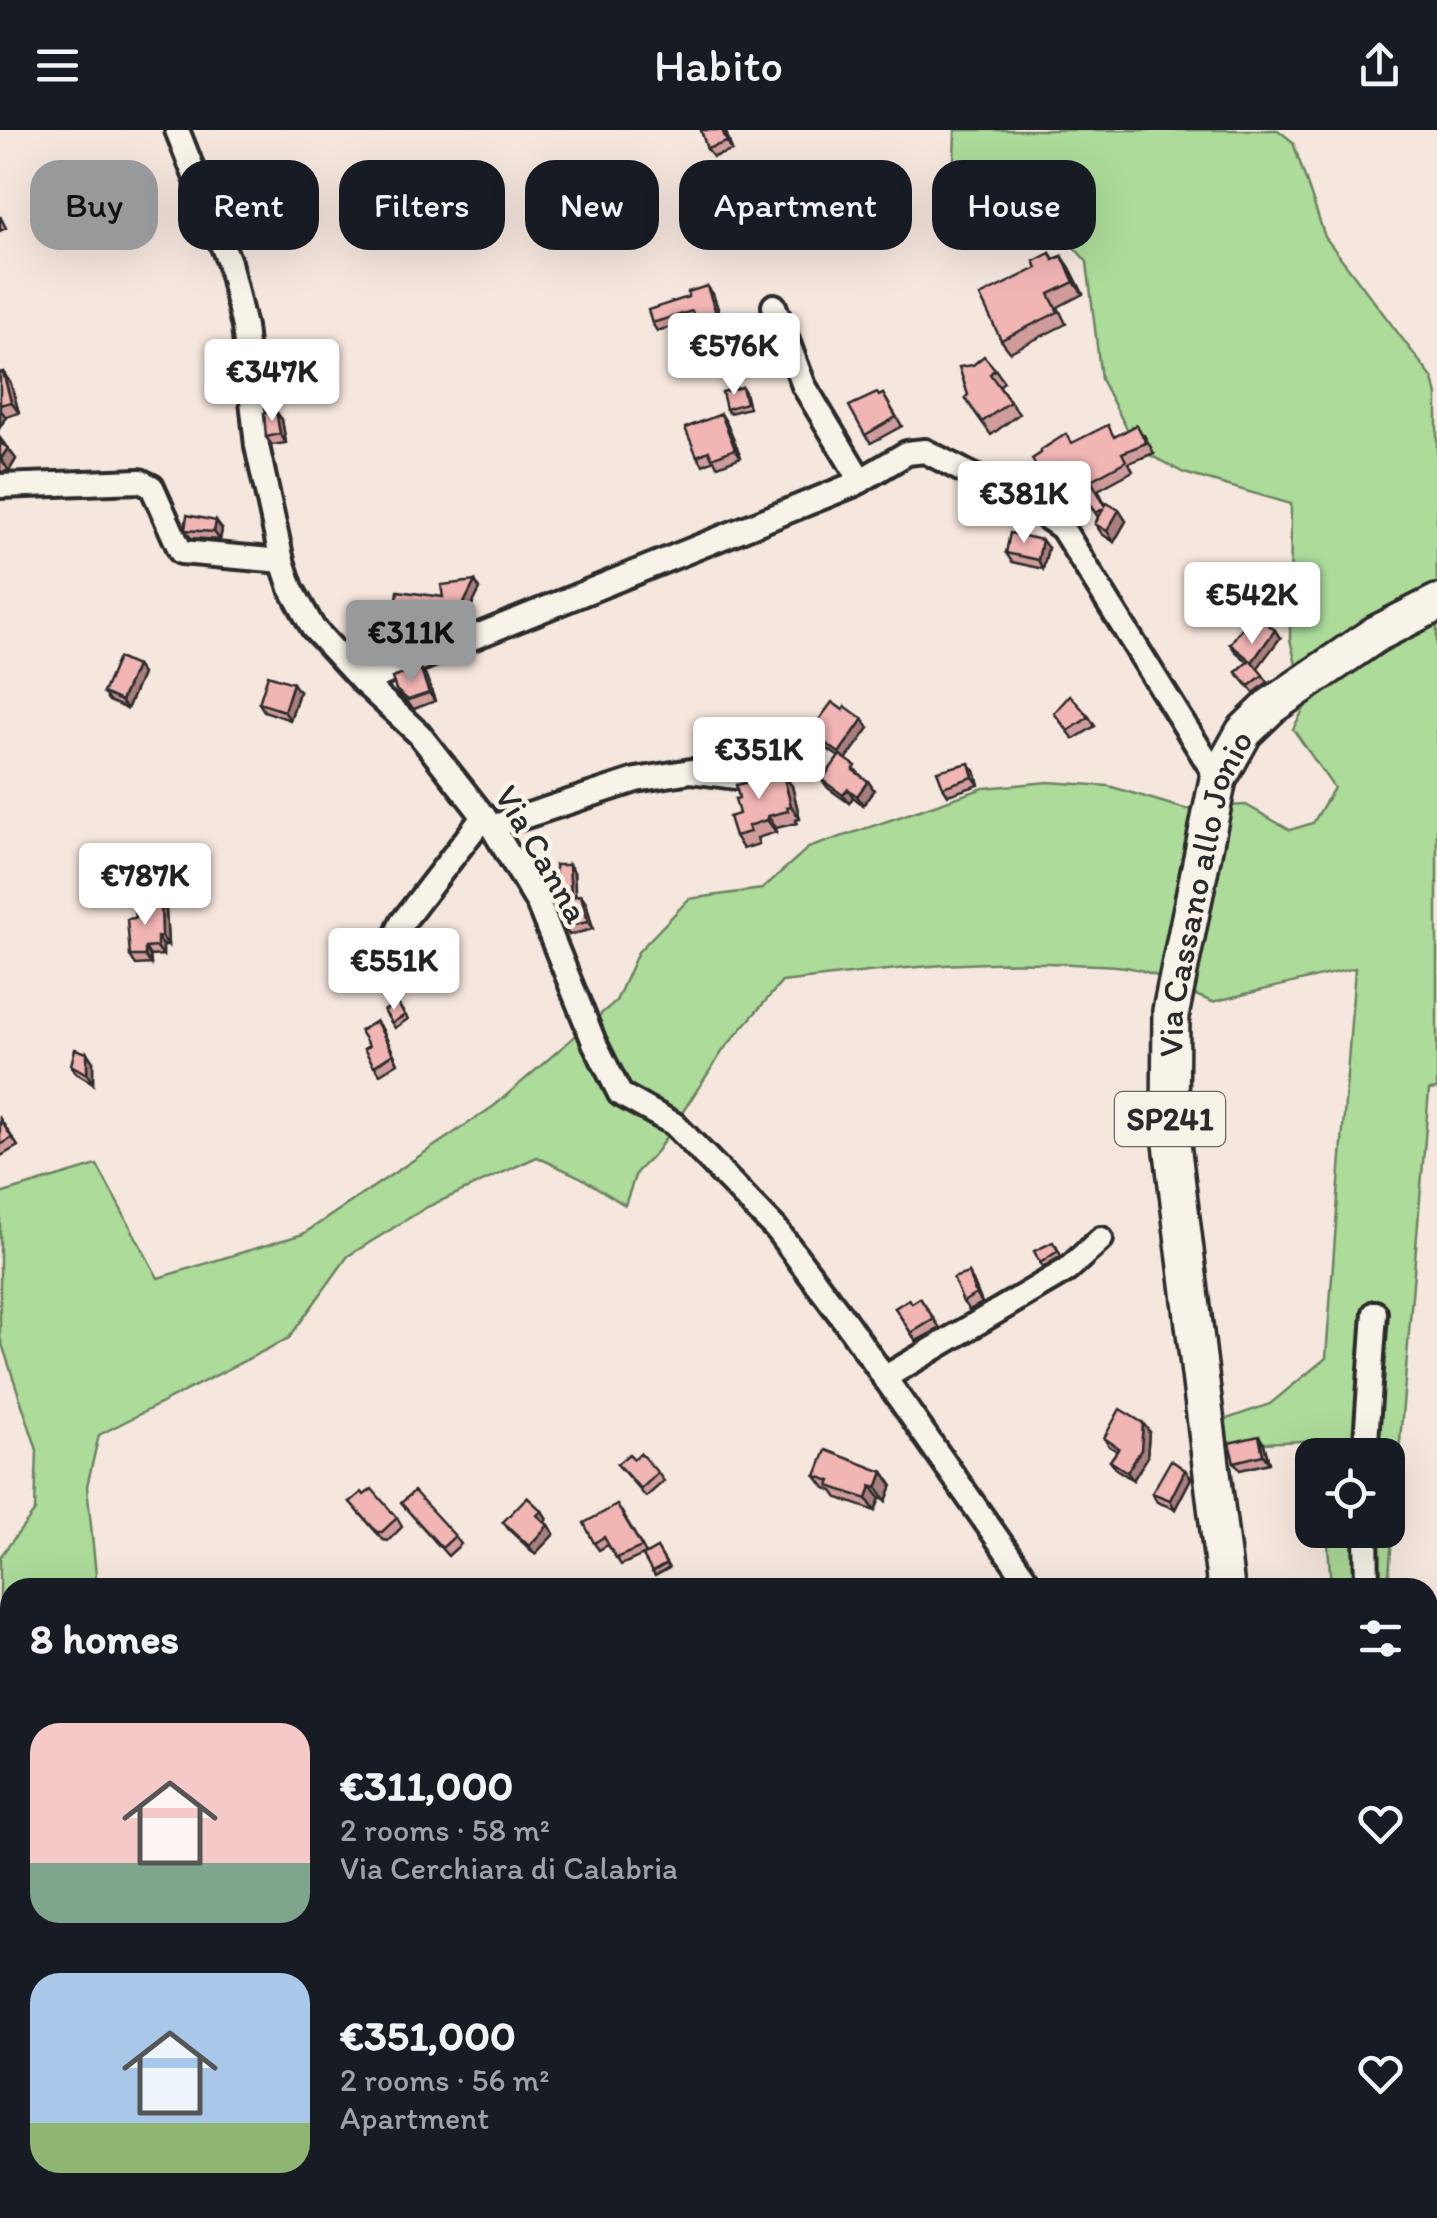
<!DOCTYPE html>
<meta charset="utf-8">
<style>
:root{--surface:#171b24;--page:#20242c;--text:#f1f3f6;--muted:#9ea1a6;--accent:#98999b}
body{margin:0;font-family:Itim,sans-serif;background:var(--page);color:var(--text);height:100vh;display:flex;flex-direction:column;font-size:38px;white-space:nowrap}
*{box-sizing:border-box;margin:0}
p{font-size:32px;color:var(--muted)}
.icon{flex:none;width:55px;height:55px;fill:none;stroke:currentColor;stroke-width:2;stroke-linecap:round;stroke-linejoin:round}
.map{position:relative;flex:1;overflow:hidden}
.drawer{position:absolute;left:0px;top:1448px;width:1438px;height:642px;display:flex;flex-direction:column;background:var(--surface);border-radius:30px 30px 0 0;box-shadow:0 10px 40px #0002}
.drawer>*{flex:none}
.hud{position:absolute;left:30px;top:30px;width:1378px;height:90px;display:flex;gap:20px}
.controls{position:absolute;left:1295px;top:1308px;display:grid;gap:20px}
.controls a{display:grid;place-items:center;width:110px;height:110px;border-radius:20px;background:var(--surface);box-shadow:0 10px 40px #0002;font-size:50px}
.price{position:absolute;translate:-50% -85px;padding:0 22px;border-radius:10px;background:#fff;color:#222;font-size:32px;line-height:65px;filter:drop-shadow(0 2px 5px #0008)}
.price::after{content:'';position:absolute;left:50%;top:60px;width:30px;height:22px;margin-left:-15px;background:inherit;clip-path:polygon(0 0,100% 0,50% 100%)}
.price.active{background:var(--accent);color:#111}
ul{padding:0;list-style:none}
li{display:flex;align-items:center;gap:30px;height:250px;padding:0 30px}
li span{display:grid;place-items:center;flex:none;width:280px;height:200px;border-radius:30px;color:#555}
li>.icon{margin-inline-start:auto}
span .icon{width:120px;height:120px;fill:#fffc;stroke-width:1}
li b{font-size:42px}
h2{display:flex;justify-content:space-between;align-items:center;height:120px;padding:0 30px;font-size:42px}
.chip{padding:0 35px;border-radius:30px;background:var(--surface);box-shadow:0 10px 40px #0002;font-size:35px;line-height:90px}
.chip.active{background:var(--accent);color:#111}
header{display:flex;justify-content:space-between;align-items:center;height:130px;padding:0 30px;background:var(--surface);font-size:45px;font-weight:600}
.map>svg:first-child{display:block}
.green{fill:#acdb9a;stroke:#6c8362;stroke-width:2.5}
.lines{fill:none;stroke-linecap:round;stroke-linejoin:round}
.minor-casing{stroke:#2b2b2b;stroke-width:30}
.primary-casing{stroke:#2b2b2b;stroke-width:42}
.minor{stroke:#f7f3e8;stroke-width:22}
.primary{stroke:#f7f3e8;stroke-width:35}
.wall{fill:#cf9c9b;stroke:#2b2b2b;stroke-width:2.5}
.shaded-wall{fill:#a97f7e;stroke:#2b2b2b;stroke-width:2.5}
.building{fill:#f1b5b4;stroke:#2b2b2b;stroke-width:2.5}
.labels{text-anchor:middle;dominant-baseline:central;stroke-width:9;stroke-linejoin:round;paint-order:stroke}
.shield{fill:#f7f3e8;stroke:#686764;stroke-width:2.5}
.shield-label{font-size:32px;font-weight:bold;fill:#2b2b2b}
.street-label{font-size:35px;fill:#2b2b2b;stroke:#f7f3e8}
</style>
<header><svg class="icon" aria-label="menu" viewBox="0 0 24 24"><path d="M4 6h16M4 12h16M4 18h16"/></svg>Habito<svg class="icon" aria-label="share" viewBox="0 0 24 24"><path d="M12 15V3M7 8l5-5 5 5M5 13v7h14v-7"/></svg></header>
<div class="map">
<svg width="1437" height="2088" viewBox="0 0 1437 2088">
<rect width="100%" height="100%" fill="#f6e7de"/>
<filter id="ink" filterUnits="userSpaceOnUse"><feTurbulence type="fractalNoise" baseFrequency=".01" numOctaves="2"/><feDisplacementMap in="SourceGraphic" scale="20" xChannelSelector="R" yChannelSelector="G"/><feConvolveMatrix kernelMatrix="1 2 1 2 8 2 1 2 1" color-interpolation-filters="sRGB"/></filter>
<g filter="url(#ink)">
<!-- green -->
<g class="green">
<path d="M955 0H1278L1293 12 1325 107 1433 249 1437 265V959L1429 960 1388 1457H1331L1327 1400H1388V1325H1322L1320 1310 1227 1315 1218 1292 1270 1274 1326 1228 1355 838 1212 872 1193 864 1227 676 1246 675 1290 700 1313 693 1334 658 1293 599 1310 567 1297 539 1290 509 1291 374 1184 343 1137 318 1101 249 1087 132 1071 114H1005L962 71 954 32Z"/>
<path d="M1048 652 1109 656 1185 679 1198 680 1163 849C1133 833 1106 836 1073 834 975 828 879 840 782 852L724 919 657 1021 636 1043 625 1075 580 1047 537 1027 427 1077 348 1126 289 1208 99 1305 87 1356 96 1445 90 1457 10 1458V1559L0 1563V1427L35 1381 37 1320 0 1208V1064L97 1035 158 1148 303 1104 494 976 616 871 638 822 689 769 762 759 808 718 984 658Z"/>
<path d="M1428 1742 1437 1743V1793L1428 1788Z"/>
</g>
<g class="lines">
<!-- minor casing -->
<g class="minor-casing">
<g id="minor">
<path d="M177 0 229 132 244 197 257 316 282 431 291 458 313 498 363 552 419 604 492 697 538 773 594 912 620 964 674 994 776 1099 845 1191 1032 1458"/>
<path d="M774 176 804 256 861 351"/>
<path d="M0 356 140 351 152 357 181 422 282 431"/>
<path d="M363 552 855 354 907 323 925 321 1027 374 1062 398 1218 649"/>
<path d="M492 697 636 650 691 641 743 648 795 623"/>
<path d="M378 849 401 794 484 686"/>
<path d="M884 1248 1067 1140 1101 1109"/>
<path d="M1365 1325 1375 1183"/>
<path d="M1366 1400 1367 1458"/>
<path d="M0 1769 10 1748"/>
<path d="M279 2088 282 2080"/>
<path d="M848 2088 851 2080"/>
<path d="M1220 2088 1226 2080"/>
</g>
</g>
<!-- primary casing -->
<g class="primary-casing">
<g id="primary">
<path id="s1" d="M1226 1458 1170 997 1171 881 1218 649 1244 602 1271 576 1376 504 1437 473"/>
<path d="M1284 2080 1286 2088"/>
</g>
</g>
<!-- minor -->
<use href="#minor" class="minor"/>
<!-- primary -->
<use href="#primary" class="primary"/>
</g>
<!-- wall -->
<g class="wall">
<path d="M701 0H725L732 21 713 27 707 19Z"/>
<path d="M0 86 6 98 0 101Z"/>
<path d="M1050 123 1054 129 1062 126 1070 138 1083 164 1058 177 1066 194 1010 222 1001 210 1037 138Z"/>
<path d="M707 156 713 164 722 191 700 198 695 190 657 201 652 193Z"/>
<path d="M995 239 1004 252 999 256 1019 284 991 305 965 268Z"/>
<path d="M3 242 11 254 19 283 6 287 0 297V243Z"/>
<path d="M742 257 745 262 749 278 729 283 726 279Z"/>
<path d="M883 264 902 296 871 313 865 305 879 266Z"/>
<path d="M721 284 726 292 741 327 718 336 714 330 703 335 697 326Z"/>
<path d="M282 290 286 313 272 315 266 307Z"/>
<path d="M1066 304 1072 313 1115 306 1144 305 1154 323 1129 333 1133 341 1098 360 1106 375 1126 391 1114 412 1102 404 1095 394 1098 387 1085 368 1063 381 1058 377 1051 367 1041 323Z"/>
<path d="M0 308 16 329 9 341 0 342Z"/>
<path d="M222 399 220 410 191 408 185 400Z"/>
<path d="M1048 418 1043 439 1012 432 1006 423Z"/>
<path d="M475 451 480 459 465 489 430 495 428 510 419 513 399 510 393 502 443 467Z"/>
<path d="M1280 508 1257 538 1268 552 1254 563 1236 542 1248 532 1235 521 1230 514Z"/>
<path d="M136 536 142 544 127 579 109 571 103 563Z"/>
<path d="M420 538 426 546 435 571 414 579 402 568 396 560Z"/>
<path d="M299 562 290 590 264 581 259 573Z"/>
<path d="M843 580 863 589 869 598 846 629 874 660 863 675 853 667 849 673 828 658 822 650 839 627 816 611 810 602Z"/>
<path d="M1089 587 1095 596 1074 609 1060 591Z"/>
<path d="M975 641 979 655 948 665 943 657Z"/>
<path d="M783 644 792 656 800 689 796 690 797 693 776 698V702L757 708 759 714 743 719 735 706 739 684V668Z"/>
<path d="M569 735 574 742 575 766 581 765 586 772 593 799 569 805 558 787 557 770Z"/>
<path d="M166 781 168 815H163V825L150 826 151 834 136 835 130 826Z"/>
<path d="M422 829 428 837 411 861 394 849 388 841Z"/>
<path d="M397 873 408 889 395 898 384 881Z"/>
<path d="M382 899 398 933 380 944 364 919 369 916Z"/>
<path d="M87 923 93 932V953L76 943 71 935Z"/>
<path d="M0 989 18 1016 1 1026 0 1024Z"/>
<path d="M1056 1116 1061 1126 1043 1137 1040 1133Z"/>
<path d="M968 1143 973 1151 982 1173 969 1180 963 1172Z"/>
<path d="M920 1168 940 1198 916 1211 895 1178 912 1173Z"/>
<path d="M1149 1301 1147 1328 1133 1350 1116 1339 1110 1331 1117 1321 1109 1316 1104 1308Z"/>
<path d="M1264 1314 1269 1333 1240 1340 1234 1332Z"/>
<path d="M634 1329 658 1343 664 1351 646 1367 617 1334Z"/>
<path d="M1185 1340 1191 1348 1175 1379 1157 1372 1152 1363Z"/>
<path d="M883 1342 892 1355 886 1371 880 1368 875 1381 838 1368 833 1361 825 1358 816 1346Z"/>
<path d="M364 1365 397 1388 402 1397 388 1411 383 1410 350 1372Z"/>
<path d="M401 1373 455 1406 461 1414 448 1426Z"/>
<path d="M542 1381 547 1389 544 1392 554 1404 535 1424 509 1400 503 1392Z"/>
<path d="M622 1382 646 1424 621 1435 608 1415 599 1420 594 1413Z"/>
<path d="M657 1418 669 1438 655 1446 643 1426Z"/>
<path d="M1437 1468V1499L1428 1506V1475Z"/>
<path d="M0 1891 10 1921 0 1920Z"/>
<path d="M1437 1912V1965L1435 1967 1428 1959V1920Z"/>
</g>
<!-- shaded-wall -->
<g class="shaded-wall">
<path d="M722 0 726 2 732 21 727 12Z"/>
<path d="M1062 126 1070 138 1083 164 1074 152Z"/>
<path d="M707 156 713 164 722 191 716 183Z"/>
<path d="M3 242 11 254 19 283 11 272Z"/>
<path d="M0 279 6 287 0 297Z"/>
<path d="M276 281 282 290 286 313 280 304Z"/>
<path d="M721 284 726 292 741 327 735 319Z"/>
<path d="M8 318 16 329 9 341 1 329Z"/>
<path d="M1119 380 1126 391 1114 412 1107 401Z"/>
<path d="M216 391 222 399 220 410 214 402Z"/>
<path d="M1042 410 1048 418 1043 439 1038 430Z"/>
<path d="M475 451 480 459 465 489 460 481Z"/>
<path d="M425 487 430 495 428 510 423 501Z"/>
<path d="M1275 500 1280 508 1257 539 1252 532Z"/>
<path d="M136 536 142 544 127 579 121 571Z"/>
<path d="M420 538 426 546 435 571 429 563Z"/>
<path d="M293 553 299 562 290 590 284 581Z"/>
<path d="M863 589 869 598 845 631 839 623Z"/>
<path d="M969 633 975 641 979 655 973 647Z"/>
<path d="M783 644 792 656 800 689 791 676Z"/>
<path d="M868 651 874 660 863 675 857 666Z"/>
<path d="M848 659 853 667 849 673 843 665Z"/>
<path d="M768 686 776 698V702L767 690Z"/>
<path d="M569 735 574 742 576 774 571 767Z"/>
<path d="M581 765 586 772 593 799 588 792Z"/>
<path d="M161 773 166 781 168 815 162 807Z"/>
<path d="M157 807 163 815V825L157 817Z"/>
<path d="M145 818 150 826 151 834 145 826Z"/>
<path d="M422 829 428 837 411 861 405 853Z"/>
<path d="M376 891 382 899 398 933 393 924Z"/>
<path d="M87 923 93 932V953L87 944Z"/>
<path d="M968 1143 973 1151 982 1173 976 1164Z"/>
<path d="M1143 1293 1149 1301 1147 1328 1133 1350 1127 1342Z"/>
<path d="M1259 1306 1264 1314 1269 1333 1263 1325Z"/>
<path d="M1185 1340 1191 1348 1175 1379 1170 1370Z"/>
<path d="M883 1342 892 1355 886 1371 877 1358Z"/>
<path d="M871 1356 880 1368 875 1381 867 1369Z"/>
<path d="M542 1381 547 1389 543 1394 537 1385Z"/>
<path d="M548 1395 554 1404 535 1424 529 1416Z"/>
<path d="M9 1894 10 1895V1921L4 1913Z"/>
<path d="M257 2080H268L265 2088H251Z"/>
<path d="M976 2080H981L983 2088H974Z"/>
</g>
<!-- building -->
<g class="building">
<path d="M701 0H722L727 12 707 19Z"/>
<path d="M1050 123 1053 130 1062 126 1074 152 1049 164 1058 182 1001 210 980 166 1037 138 1034 131Z"/>
<path d="M707 156 716 183 695 189 692 181 652 193 648 180 688 167V162Z"/>
<path d="M984 226 995 239 990 244 1010 272 982 292 965 268 968 265 959 237 973 235Z"/>
<path d="M3 242 11 272 0 275V243Z"/>
<path d="M742 257 746 273 726 279 722 262Z"/>
<path d="M877 263 879 266 883 264 896 287 865 305 849 276Z"/>
<path d="M276 281 280 304 266 307 264 283Z"/>
<path d="M721 284 735 319 712 328 709 321 697 326 685 298Z"/>
<path d="M1108 295 1114 307 1137 295 1146 313 1122 323 1126 331 1091 350 1105 376 1107 373 1119 380 1107 401 1095 394 1104 378 1096 383 1079 357 1056 370 1051 367 1032 329 1041 323V320L1066 304 1072 313Z"/>
<path d="M0 313 8 318 0 330Z"/>
<path d="M187 385 216 391 214 402 185 400Z"/>
<path d="M1010 403 1042 410 1038 430 1006 423Z"/>
<path d="M475 451 460 481 425 487 423 501 414 505 393 502 398 461 443 467 441 455Z"/>
<path d="M1250 487 1259 494 1262 490 1275 500 1252 532 1263 545 1249 556 1236 542 1250 530 1230 514Z"/>
<path d="M118 528 136 536 121 571 103 563Z"/>
<path d="M420 538 429 563 408 570 396 560 392 548Z"/>
<path d="M268 545 293 553 284 581 259 573Z"/>
<path d="M1070 565 1089 587 1068 601 1054 583Z"/>
<path d="M832 572 843 580 845 576 863 589 839 623 810 602Z"/>
<path d="M840 625 856 636 853 640 868 651 857 666 848 659 843 665 822 650Z"/>
<path d="M969 633 973 647 943 657 937 641Z"/>
<path d="M783 644 791 676 787 677 788 681 768 686 767 690 748 696 750 702 735 706 729 687 739 684 735 669 739 668 736 655Z"/>
<path d="M555 735H569L571 767 581 765 588 792 564 797 561 786 558 787 551 772 557 770Z"/>
<path d="M161 773 162 807H157V817L145 818V826H130L127 789 135 788 134 774Z"/>
<path d="M403 815 422 829 405 853 388 841Z"/>
<path d="M397 873 405 885 392 893 384 881Z"/>
<path d="M376 891 393 924 374 936 364 919 369 916 360 901Z"/>
<path d="M75 919 87 923V944L71 935Z"/>
<path d="M0 989 12 1008 0 1015Z"/>
<path d="M1053 1112 1058 1121 1040 1133 1034 1121Z"/>
<path d="M968 1143 976 1164 963 1172 953 1148Z"/>
<path d="M920 1168 934 1189 911 1203 895 1178 909 1169 912 1173Z"/>
<path d="M1120 1279 1143 1293 1141 1320 1127 1342 1110 1331 1119 1318 1104 1308Z"/>
<path d="M1259 1306 1263 1325 1234 1332 1229 1313Z"/>
<path d="M826 1320 883 1342 877 1358 871 1356 867 1369 829 1356 831 1351 816 1346Z"/>
<path d="M640 1323 658 1343 641 1359 617 1334 629 1324 634 1329Z"/>
<path d="M1171 1330 1185 1340 1170 1370 1152 1363Z"/>
<path d="M372 1359 397 1388 382 1402H377L350 1372 362 1362 364 1365Z"/>
<path d="M414 1361 455 1406 442 1418 401 1373Z"/>
<path d="M527 1367 542 1381 537 1385 548 1395 529 1416 503 1392Z"/>
<path d="M617 1375 642 1417 616 1428 604 1407 594 1413 584 1393Z"/>
<path d="M657 1418 666 1434 652 1442 643 1426Z"/>
<path d="M1437 1468V1487L1428 1494V1475Z"/>
<path d="M0 1891 9 1894 4 1913 0 1912Z"/>
<path d="M1437 1912V1954L1435 1951 1428 1956V1920Z"/>
<path d="M212 2080H257L251 2088H206Z"/>
<path d="M787 2080H801L829 2087 788 2088Z"/>
<path d="M929 2080H977L974 2088H935L927 2085Z"/>
</g>
</g>
<g class="labels">
<!-- shield labels -->
<rect class="shield" x="1115" y="962" width="110" height="54" rx="8"/>
<g class="shield-label">
<text x="1170" y="989">SP241</text>
</g>
<!-- street labels -->
<g class="street-label">
<text transform="translate(542 724) rotate(60)">Via Canna</text>
<text stroke="none"><textPath href="#s1" startOffset="702">Via Cassano allo Jonio</textPath></text>
</g>
</g>
</svg>
<div class="controls">
<a><svg class="icon" aria-label="locate" viewBox="0 0 24 24"><circle cx="12" cy="12" r="6"/><path d="M12 2v4M12 18v4M2 12h4M18 12h4"/></svg></a>
</div>
<b class="price" style="left:734px;top:268px">€576K</b>
<b class="price" style="left:272px;top:294px">€347K</b>
<b class="price" style="left:1024px;top:416px">€381K</b>
<b class="price" style="left:1252px;top:517px">€542K</b>
<b class="price active" style="left:411px;top:555px">€311K</b>
<b class="price" style="left:759px;top:672px">€351K</b>
<b class="price" style="left:145px;top:798px">€787K</b>
<b class="price" style="left:394px;top:883px">€551K</b>
<div class="hud">
<a class="chip active">Buy</a>
<a class="chip">Rent</a>
<a class="chip">Filters</a>
<a class="chip">New</a>
<a class="chip">Apartment</a>
<a class="chip">House</a>
</div>
<section class="drawer">
<h2>8 homes<svg class="icon" aria-label="filters" viewBox="0 0 24 24"><path d="M4 7h16M4 17h16"/><circle cx="9" cy="7" r="2"/><circle cx="15" cy="17" r="2"/></svg></h2>
<ul>
<li><span style="background:linear-gradient(#f6c9c9 70%,#7fa58c 0)"><svg class="icon" aria-label="home" viewBox="0 0 24 24"><path d="M3 11l9-7 9 7M6 9v11h12V9"/></svg></span><div><b>€311,000</b><p>2 rooms · 58 m²</p><p>Via Cerchiara di Calabria</p></div><svg class="icon" aria-label="heart" viewBox="0 0 24 24"><path d="M12 20l-8-8c-3-5 5-10 8-4 3-6 11-1 8 4z"/></svg></li>
<li><span style="background:linear-gradient(#a9c7e8 75%,#8fb573 0)"><svg class="icon" aria-label="home" viewBox="0 0 24 24"><path d="M3 11l9-7 9 7M6 9v11h12V9"/></svg></span><div><b>€351,000</b><p>2 rooms · 56 m²</p><p>Apartment</p></div><svg class="icon" aria-label="heart" viewBox="0 0 24 24"><path d="M12 20l-8-8c-3-5 5-10 8-4 3-6 11-1 8 4z"/></svg></li>
</ul>
</section>
</div>
